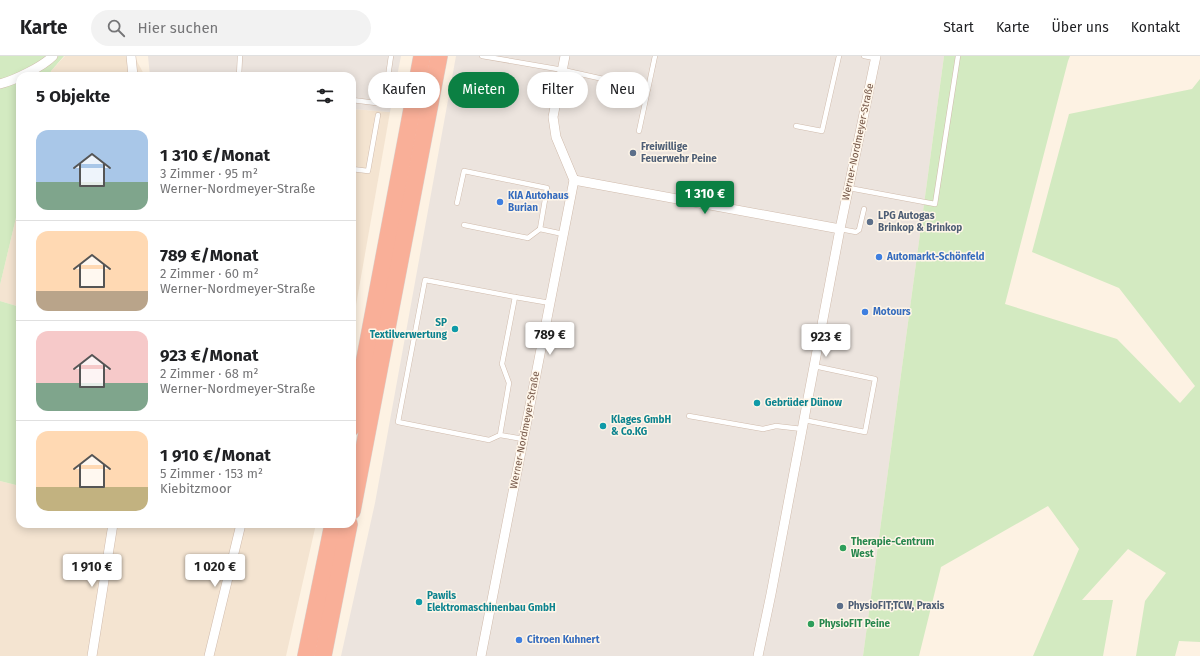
<!DOCTYPE html>
<html lang="de">
<meta charset="utf-8">
<style>
:root{--surface:#fff;--page:#f2f2f2;--text:#202124;--muted:#757577;--line:#e0e0e0;--accent:#0b8043}
body{margin:0;font-family:"Fira Sans",sans-serif;background:var(--page);color:var(--text);height:100vh;display:flex;flex-direction:column;font-size:15px;white-space:nowrap}
*{box-sizing:border-box;margin:0}
p{font-size:13px;color:var(--muted)}
.icon{flex:none;width:22px;height:22px;fill:none;stroke:currentColor;stroke-width:2;stroke-linecap:round;stroke-linejoin:round}
.map{position:relative;flex:1;overflow:hidden}
.side{position:absolute;left:16px;top:16px;width:340px;height:456px;display:flex;flex-direction:column;background:var(--surface);border-radius:12px;box-shadow:0 2px 10px #0003}
.side>*{flex:none}
.hud{position:absolute;left:368px;top:16px;width:380px;height:36px;display:flex;gap:8px}
.price{position:absolute;translate:-50% -34px;padding:0 9px;border-radius:4px;background:#fff;color:#222;font-size:13px;line-height:26px;filter:drop-shadow(0 1px 2px #0008)}
.price::after{content:'';position:absolute;left:50%;top:24px;width:12px;height:9px;margin-left:-6px;background:inherit;clip-path:polygon(0 0,100% 0,50% 100%)}
.price.active{background:var(--accent);color:#fff}
ul{padding:0;list-style:none}
li{display:flex;align-items:center;gap:12px;height:100px;padding:0 20px}
li+li{border-top:1px solid var(--line)}
li span{display:grid;place-items:center;flex:none;width:112px;height:80px;border-radius:12px;color:#555}
li>.icon{margin-inline-start:auto}
span .icon{width:48px;height:48px;fill:#fffc;stroke-width:1}
li b{font-size:17px}
h2{display:flex;justify-content:space-between;align-items:center;height:48px;padding:0 20px;font-size:17px}
.pill{padding:0 14px;border-radius:18px;background:var(--surface);box-shadow:0 2px 10px #0003;font-size:14px;line-height:36px}
.pill.active{background:var(--accent);color:#fff}
header{display:flex;align-items:center;gap:24px;box-sizing:border-box;height:56px;padding:0 20px;background:var(--surface);border-bottom:1px solid var(--line)}
header strong{font-size:19px}
nav{display:flex;gap:22px;margin-inline-start:auto;font-size:14px}
.search{width:280px;height:36px;background:var(--page);display:flex;align-items:center;gap:10px;box-sizing:border-box;padding:0 14px;border-radius:22px;color:var(--muted);font-size:15px}
.map>svg:first-child{display:block}
.residential{fill:#f4e4d1}
.industrial{fill:#ece4de}
.green{fill:#d3eac1}
.lines{fill:none;stroke-linecap:round;stroke-linejoin:round}
.lane-casing{stroke:#d0bbac;stroke-width:5.5}
.street-casing{stroke:#d0bbac;stroke-width:10}
.highway-casing{stroke:#dbd3cf;stroke-width:18}
.lane{stroke:#fff;stroke-width:4.5}
.street{stroke:#fff;stroke-width:9}
.highway{stroke:#f9af98;stroke-width:17}
.service-dot{fill:#5c6f8a;stroke:#fff6e9;stroke-width:1.5}
.shop-dot{fill:#3f7fe0;stroke:#fff6e9;stroke-width:1.5}
.culture-dot{fill:#0f9aa8;stroke:#fff6e9;stroke-width:1.5}
.leisure-dot{fill:#2e9e5b;stroke:#fff6e9;stroke-width:1.5}
.labels{text-anchor:middle;dominant-baseline:central;stroke-width:3;stroke-linejoin:round;paint-order:stroke}
.street-label{font-size:10px;fill:#755748;stroke:#fff6e9}
.service-label{font-size:10px;font-weight:bold;fill:#4e5e75;stroke:#fff6e9;text-anchor:start}
.shop-label{font-size:10px;font-weight:bold;fill:#366cbe;stroke:#fff6e9;text-anchor:start}
.culture-label{font-size:10px;font-weight:bold;fill:#0d838f;stroke:#fff6e9;text-anchor:start}
.leisure-label{font-size:10px;font-weight:bold;fill:#27864d;stroke:#fff6e9;text-anchor:start}
</style>
<header>
<strong>Karte</strong>
<div class="search"><svg class="icon" aria-label="search" viewBox="0 0 24 24"><circle cx="10" cy="10" r="6"/><path d="M15 15l6 6"/></svg>Hier suchen</div>
<nav><a>Start</a><a>Karte</a><a>Über uns</a><a>Kontakt</a></nav>
</header>
<div class="map">
<svg width="1200" height="600" viewBox="0 0 1200 600">
<rect width="100%" height="100%" fill="#fdf2e3"/>
<!-- residential -->
<g class="residential">
<path d="M65 0H134L145 20H50L51 15Z"/>
<path d="M352 53 390 56 352 272Z"/>
<path d="M20 145V251L0 245V229Z"/>
<path d="M0 425 20 430V468H316L286 600H0Z"/>
</g>
<!-- industrial -->
<g class="industrial">
<path d="M148 0H401L390 56 352 53V20H150Z"/>
<path d="M456 0H944L863 600H341L375 447Z"/>
</g>
<!-- green -->
<g class="green">
<path d="M0 0H64L51 15 50 20H20V145L0 229Z"/>
<path d="M944 0H1070L1068 5 1005 248 1117 283 1180 347 1195 330 1119 232 1032 196 1069 58 1192 33 1200 23V586L1179 585 1175 600H1136L1145 545 1166 517 1128 493 1082 544H1113L1103 600H1033L1079 493 1048 450 941 511 919 600H863Z"/>
<path d="M0 245 20 251V430L0 425Z"/>
</g>
<g class="lines">
<!-- lane casing -->
<g class="lane-casing">
<g id="lane">
<path d="M482 0 563 14 648 33 639 75"/>
<path d="M864 0 875 2"/>
<path d="M239 20 240 0"/>
<path d="M648 33 655 0"/>
<path d="M352 44 384 48 391 0"/>
<path d="M796 70 822 75 839 0"/>
<path d="M352 113 368 115 378 59"/>
<path d="M849 132 935 148 958 0"/>
<path d="M457 147 464 115 547 132 540 173"/>
<path d="M464 169 528 182 540 173 563 178"/>
<path d="M840 173 856 176 859 174 864 153"/>
<path d="M689 360 763 373 776 370 802 373"/>
<path d="M804 364 865 376 875 323 814 310"/>
<path d="M500 379 489 384 398 366 425 224 515 241"/>
<path d="M523 383 500 379 509 327 502 308 515 241 550 247"/>
</g>
</g>
<!-- street casing -->
<g class="street-casing">
<g id="street">
<path d="M131 0 133 20"/>
<path d="M0 28C15 24 42 11 53 0"/>
<path d="M574 124 840 173"/>
<path d="M92 600 113 468"/>
<path d="M209 600 241 468"/>
<path d="M481 600 574 124 556 81 553 61 565 0"/>
<path d="M758 600 771 538 840 173 876 0"/>
</g>
</g>
<!-- highway casing -->
<g class="highway-casing">
<g id="highway">
<path d="M352 371 422 0"/>
<path d="M352 455 439 0"/>
<path d="M306 600 333 468"/>
<path d="M323 600 349 468"/>
</g>
</g>
<!-- lane -->
<use href="#lane" class="lane"/>
<!-- street -->
<use href="#street" class="street"/>
<!-- highway -->
<use href="#highway" class="highway"/>
</g>
<!-- markers -->
<g class="service-dot">
<circle cx="633" cy="97" r="4"/>
<circle cx="870" cy="166" r="4"/>
<circle cx="840" cy="550" r="4"/>
</g>
<g class="shop-dot">
<circle cx="500" cy="146" r="4"/>
<circle cx="879" cy="201" r="4"/>
<circle cx="865" cy="256" r="4"/>
<circle cx="519" cy="584" r="4"/>
</g>
<g class="culture-dot">
<circle cx="455" cy="273" r="4"/>
<circle cx="757" cy="347" r="4"/>
<circle cx="603" cy="370" r="4"/>
<circle cx="419" cy="546" r="4"/>
</g>
<g class="leisure-dot">
<circle cx="843" cy="492" r="4"/>
<circle cx="811" cy="568" r="4"/>
</g>
<g class="labels">
<!-- street labels -->
<g class="street-label">
<text transform="translate(858 86) rotate(-78)">Werner-Nordmeyer-Straße</text>
<text transform="translate(525 374) rotate(-79)">Werner-Nordmeyer-Straße</text>
</g>
<!-- service labels -->
<g class="service-label">
<text x="641" y="91">Freiwillige<tspan x="641" dy="12">Feuerwehr Peine</tspan></text>
<text x="878" y="160">LPG Autogas<tspan x="878" dy="12">Brinkop &amp; Brinkop</tspan></text>
<text x="848" y="550">PhysioFIT;TCW, Praxis</text>
</g>
<!-- shop labels -->
<g class="shop-label">
<text x="508" y="140">KIA Autohaus<tspan x="508" dy="12">Burian</tspan></text>
<text x="887" y="201">Automarkt-Schönfeld</text>
<text x="873" y="256">Motours</text>
<text x="527" y="584">Citroen Kuhnert</text>
</g>
<!-- culture labels -->
<g class="culture-label">
<text x="447" y="267" text-anchor="end">SP<tspan x="447" dy="12">Textilverwertung</tspan></text>
<text x="765" y="347">Gebrüder Dünow</text>
<text x="611" y="364">Klages GmbH<tspan x="611" dy="12">&amp; Co.KG</tspan></text>
<text x="427" y="540">Pawils<tspan x="427" dy="12">Elektromaschinenbau GmbH</tspan></text>
</g>
<!-- leisure labels -->
<g class="leisure-label">
<text x="851" y="486">Therapie-Centrum<tspan x="851" dy="12">West</tspan></text>
<text x="819" y="568">PhysioFIT Peine</text>
</g>
</g>
</svg>
<b class="price active" style="left:705px;top:159px">1 310 €</b>
<b class="price" style="left:550px;top:300px">789 €</b>
<b class="price" style="left:826px;top:302px">923 €</b>
<b class="price" style="left:92px;top:532px">1 910 €</b>
<b class="price" style="left:215px;top:532px">1 020 €</b>
<div class="hud">
<a class="pill">Kaufen</a>
<a class="pill active">Mieten</a>
<a class="pill">Filter</a>
<a class="pill">Neu</a>
</div>
<section class="side">
<h2>5 Objekte<svg class="icon" aria-label="filters" viewBox="0 0 24 24"><path d="M4 7h16M4 17h16"/><circle cx="9" cy="7" r="2"/><circle cx="15" cy="17" r="2"/></svg></h2>
<ul>
<li><span style="background:linear-gradient(#a9c7e8 65%,#7fa58c 0)"><svg class="icon" aria-label="home" viewBox="0 0 24 24"><path d="M3 11l9-7 9 7M6 9v11h12V9"/></svg></span><div><b>1 310 €/Monat</b><p>3 Zimmer · 95 m²</p><p>Werner-Nordmeyer-Straße</p></div></li>
<li><span style="background:linear-gradient(#ffd9b3 75%,#b9a48a 0)"><svg class="icon" aria-label="home" viewBox="0 0 24 24"><path d="M3 11l9-7 9 7M6 9v11h12V9"/></svg></span><div><b>789 €/Monat</b><p>2 Zimmer · 60 m²</p><p>Werner-Nordmeyer-Straße</p></div></li>
<li><span style="background:linear-gradient(#f6c9c9 65%,#7fa58c 0)"><svg class="icon" aria-label="home" viewBox="0 0 24 24"><path d="M3 11l9-7 9 7M6 9v11h12V9"/></svg></span><div><b>923 €/Monat</b><p>2 Zimmer · 68 m²</p><p>Werner-Nordmeyer-Straße</p></div></li>
<li><span style="background:linear-gradient(#ffd9b3 70%,#c2b280 0)"><svg class="icon" aria-label="home" viewBox="0 0 24 24"><path d="M3 11l9-7 9 7M6 9v11h12V9"/></svg></span><div><b>1 910 €/Monat</b><p>5 Zimmer · 153 m²</p><p>Kiebitzmoor</p></div></li>
</ul>
</section>
</div>
